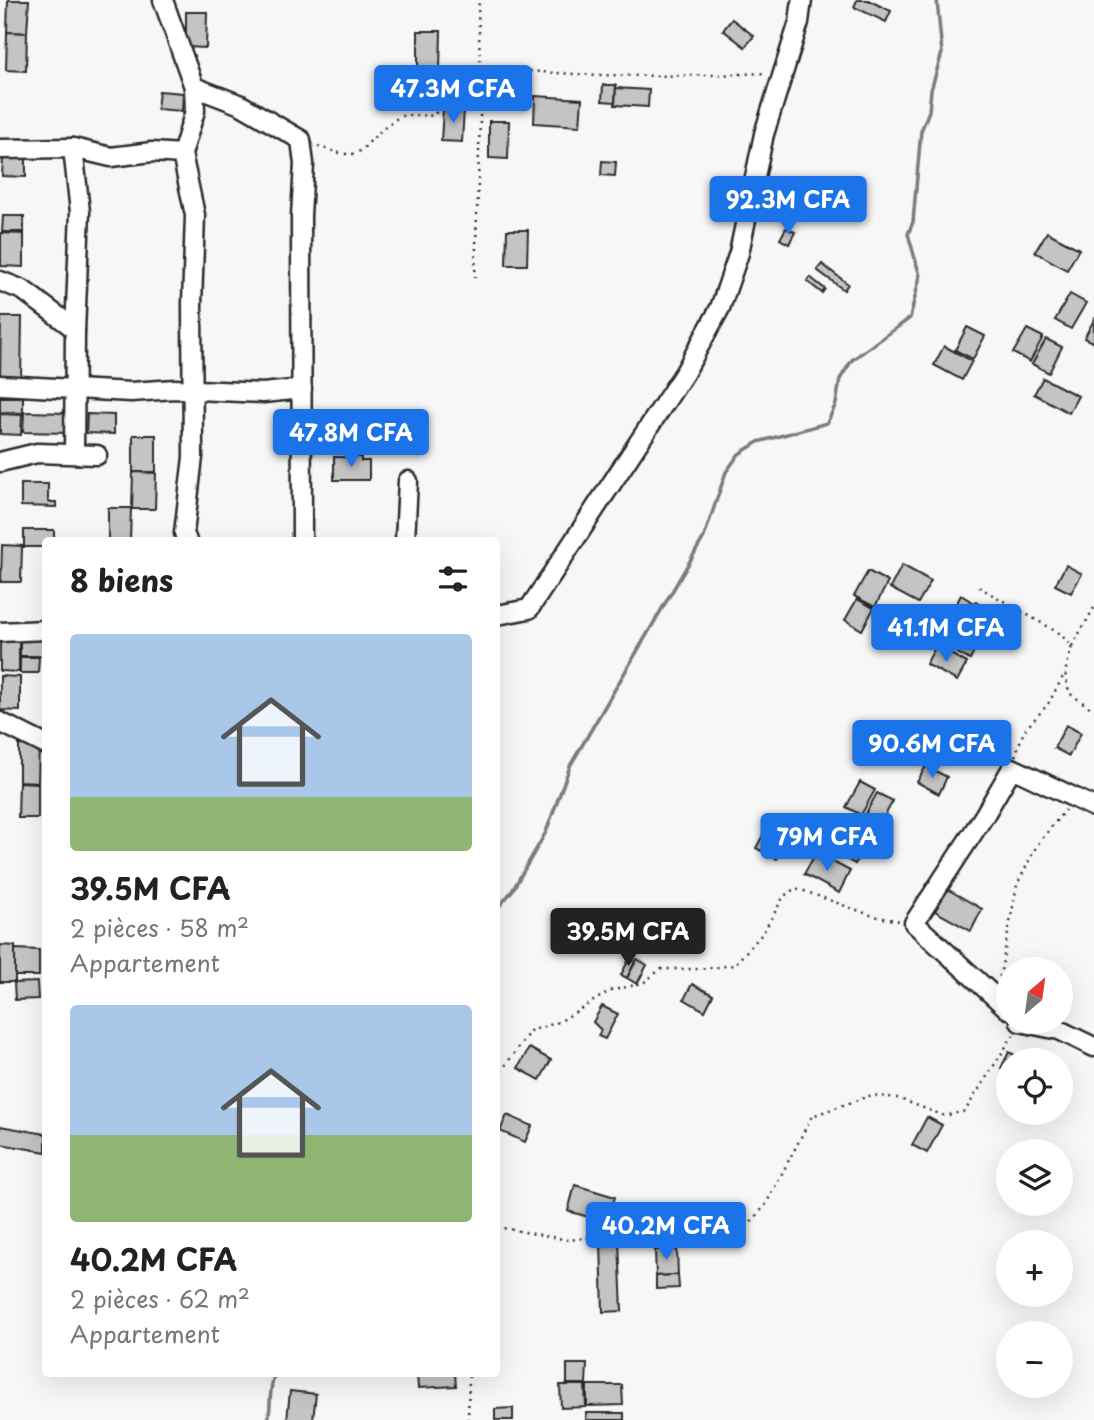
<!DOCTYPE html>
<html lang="fr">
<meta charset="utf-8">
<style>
:root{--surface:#fff;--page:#f6f6f6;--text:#222;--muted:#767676;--accent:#1a73e8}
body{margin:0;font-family:"Playpen Sans",sans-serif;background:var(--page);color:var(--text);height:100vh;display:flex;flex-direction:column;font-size:26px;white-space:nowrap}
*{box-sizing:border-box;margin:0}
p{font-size:23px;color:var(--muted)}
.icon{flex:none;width:38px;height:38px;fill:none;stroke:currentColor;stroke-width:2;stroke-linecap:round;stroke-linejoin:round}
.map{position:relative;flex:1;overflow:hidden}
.sheet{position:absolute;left:42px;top:537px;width:458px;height:840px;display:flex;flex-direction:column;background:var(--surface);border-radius:7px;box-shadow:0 7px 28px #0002}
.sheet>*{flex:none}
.needle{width:46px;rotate:29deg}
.controls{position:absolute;left:996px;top:957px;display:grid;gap:14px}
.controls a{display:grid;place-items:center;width:77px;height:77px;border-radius:50%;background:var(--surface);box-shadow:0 7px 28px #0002;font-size:35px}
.price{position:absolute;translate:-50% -60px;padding:0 16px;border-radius:7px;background:var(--accent);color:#fff;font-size:23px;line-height:46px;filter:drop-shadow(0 2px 4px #0008)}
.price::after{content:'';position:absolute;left:50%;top:42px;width:21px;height:16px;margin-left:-10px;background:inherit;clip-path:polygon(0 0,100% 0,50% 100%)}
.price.active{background:#222;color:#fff}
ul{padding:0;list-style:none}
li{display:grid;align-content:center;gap:14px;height:371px;padding:0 28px}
li span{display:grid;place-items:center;height:217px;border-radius:7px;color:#555}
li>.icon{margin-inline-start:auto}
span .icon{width:126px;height:126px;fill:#fffc;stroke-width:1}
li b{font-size:30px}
h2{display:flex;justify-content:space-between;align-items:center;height:84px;padding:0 28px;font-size:30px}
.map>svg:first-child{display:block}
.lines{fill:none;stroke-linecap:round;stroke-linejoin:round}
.stream{stroke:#7b7b7b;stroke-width:3.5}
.building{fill:#c4c4c4;stroke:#2b2b2b;stroke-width:2}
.minor-casing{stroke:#2b2b2b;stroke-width:23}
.path{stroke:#2b2b2b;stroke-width:2.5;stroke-dasharray:2 5;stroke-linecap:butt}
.minor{stroke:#fff;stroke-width:18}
</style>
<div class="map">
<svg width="1094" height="1420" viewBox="0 0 1094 1420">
<rect width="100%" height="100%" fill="#f7f7f7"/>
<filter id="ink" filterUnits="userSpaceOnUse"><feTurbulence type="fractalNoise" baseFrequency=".0143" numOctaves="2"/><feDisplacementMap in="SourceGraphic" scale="14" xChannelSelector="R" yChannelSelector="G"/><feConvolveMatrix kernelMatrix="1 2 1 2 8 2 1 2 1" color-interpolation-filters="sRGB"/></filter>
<g filter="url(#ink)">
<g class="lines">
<!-- stream -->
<g class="stream">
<path d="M497 909 512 891 546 832 570 766 704 537 726 472 739 454 758 442 827 423 836 404 840 379 852 360 910 318 920 276 908 234 913 222 921 131 929 111 931 90 942 53 937 0"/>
<path d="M268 1420C272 1404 268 1389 275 1374"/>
</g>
</g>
<!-- building -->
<g class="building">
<path d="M8 0H29L27 33 7 32Z"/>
<path d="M857 0H868L891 11 886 22 854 7Z"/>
<path d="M186 12H207L206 48 186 47Z"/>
<path d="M732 19 754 36 745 47 723 30Z"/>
<path d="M418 31H441L440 69 418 68Z"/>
<path d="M7 32 27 33 26 71 6 70Z"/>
<path d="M418 68 438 69 437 98H418Z"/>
<path d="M603 85H616L615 102 602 101Z"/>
<path d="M616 88 649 90 648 107 615 105Z"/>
<path d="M159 91 183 93 182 111 157 109Z"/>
<path d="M535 96 582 99 580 126 534 123Z"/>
<path d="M443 108 464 109 462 142 441 141Z"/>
<path d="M489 121H509L508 159 489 158Z"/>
<path d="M3 158H26V177L2 176Z"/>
<path d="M602 161 616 162 615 176 601 175Z"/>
<path d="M3 216H24V232H2Z"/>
<path d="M786 228 795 232 789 244 780 239Z"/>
<path d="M507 230H528L527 265H506Z"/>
<path d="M1047 232 1079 249 1067 270 1035 252Z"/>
<path d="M1 233 24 234V267L1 266Z"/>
<path d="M822 264 848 284 844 290 817 270Z"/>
<path d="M810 277 825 289 822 293 807 281Z"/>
<path d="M1070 294 1086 303 1071 329 1055 320Z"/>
<path d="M1 317H22L21 379 0 378Z"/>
<path d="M1094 320V343L1084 338Z"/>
<path d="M967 327 985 336 973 359 955 350Z"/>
<path d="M1027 329 1043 337 1030 362 1013 353Z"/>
<path d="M1046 339 1062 347 1049 373 1032 364Z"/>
<path d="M944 346 972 361 962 380 934 365Z"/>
<path d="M1043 378 1078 396 1069 413 1034 394Z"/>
<path d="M0 397H23V413L0 412Z"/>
<path d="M24 412 68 413V433L23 432Z"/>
<path d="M0 414 22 415 21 435 0 434Z"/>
<path d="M87 414 114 415V434L86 433Z"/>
<rect x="133" y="435" width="23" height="37"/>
<path d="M334 457H361V461H369V480H334Z"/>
<path d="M133 472 156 473 155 509H132Z"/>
<path d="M21 484H48V502H56V507L21 506Z"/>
<path d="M108 508H131L130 541H108Z"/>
<path d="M24 530H54V541H46V547H24Z"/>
<path d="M2 545 22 546 21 582H1Z"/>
<path d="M902 565 931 581 918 603 890 588Z"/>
<path d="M1066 565 1082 574 1071 593 1055 585Z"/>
<path d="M868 571 888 582 875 607 854 596Z"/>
<path d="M961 595 974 603 976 601 995 615 986 631 952 612Z"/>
<path d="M857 599 874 608 862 630 845 620Z"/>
<path d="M946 624 979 642 970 660 936 641Z"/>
<path d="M20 635 45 636V656H20Z"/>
<path d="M0 636 19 637V672L0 671Z"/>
<path d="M936 646 967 663 957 681 926 664Z"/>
<path d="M20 657H39L38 673H20Z"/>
<path d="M0 676 20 677V711L0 710Z"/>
<path d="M1066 725 1081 733 1069 756 1054 748Z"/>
<path d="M19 745 39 746 38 782 19 781Z"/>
<path d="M926 766 947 777 939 794 917 782Z"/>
<path d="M19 782 38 783V818H18Z"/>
<path d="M860 782 875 790 861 815 846 807Z"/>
<path d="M877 793 893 801 878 828 862 820Z"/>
<path d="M834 823 867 841 855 864 823 846Z"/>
<path d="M768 826 789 837 777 859 756 848Z"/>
<path d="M816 853 850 871 839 893 804 874Z"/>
<path d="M947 889 982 909 971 931 935 911Z"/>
<path d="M0 945 15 946V982H0Z"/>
<path d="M15 949 39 950V976H15Z"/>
<path d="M629 959 635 962 627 978 621 975Z"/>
<path d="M637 959 647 965 637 984 627 978Z"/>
<path d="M37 982 38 999 15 1000 14 983Z"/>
<path d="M692 984 713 995 705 1011 684 999Z"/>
<path d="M602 1006 618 1014 605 1039 598 1036 601 1030 593 1022Z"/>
<path d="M529 1048 551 1060 540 1080 518 1068Z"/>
<path d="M1009 1052 1024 1060H1008V1072L1001 1068Z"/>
<path d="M507 1115 532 1126 525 1142 500 1131Z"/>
<path d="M927 1117 942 1125 927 1153 912 1145Z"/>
<path d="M0 1126 46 1134V1152L0 1144Z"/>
<path d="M575 1185 615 1197 610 1212 605 1210 602 1221 568 1211Z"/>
<path d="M655 1236H677V1249L656 1250Z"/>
<path d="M619 1241 622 1311 603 1312 601 1242Z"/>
<path d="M677 1249 678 1275 656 1276 655 1250Z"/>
<path d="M678 1275 679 1288 656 1289V1276Z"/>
<path d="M567 1364H587L586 1384H567Z"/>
<path d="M417 1374H455L456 1386 418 1388Z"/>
<path d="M560 1385H585L586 1407 561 1408Z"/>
<path d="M587 1385H622L623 1405 587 1406Z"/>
<path d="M290 1391 316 1394 313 1420H287Z"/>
<path d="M513 1408V1420H495V1409Z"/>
<rect x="586" y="1413" width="38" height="7"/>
</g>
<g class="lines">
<!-- minor casing -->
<g class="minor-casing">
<g id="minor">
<path d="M163 0 194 87 241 105 301 140 304 164 301 216 302 541"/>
<path d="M73 148 80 212 75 332"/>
<path d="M0 149 73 148 111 157 152 152 182 154"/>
<path d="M0 281 23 290 71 326 75 332 74 454"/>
<path d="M0 385 131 392 175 389 263 393 302 389"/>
<path d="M0 462 37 453 97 455"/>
<path d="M187 541 184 533 193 457 192 304 195 215 182 154 195 111 194 87"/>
<path d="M405 541 408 481"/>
<path d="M497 615 529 609 685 372 720 308 739 253 764 134 799 22 802 0"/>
<path d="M0 632 46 630"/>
<path d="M0 722 46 745"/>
<path d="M1008 1009 914 923 984 816 1012 768 1094 807"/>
<path d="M1020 1022 1059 1030 1094 1047"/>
</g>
</g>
<!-- path -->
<g class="path">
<path d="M481 66C575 78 673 77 767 73"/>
<path d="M318 146C367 164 355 150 388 125 392 122 398 117 402 116 412 114 425 117 435 115 445 90 457 92 481 87"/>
<path d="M475 278 481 87 478 7 480 0"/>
<path d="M979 587 1059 633 1072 646 1065 673 1069 693 1094 710"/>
<path d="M1072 646 1094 608"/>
<path d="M1015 756 1024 731 1048 704 1065 673"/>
<path d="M1001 984 1000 976 1017 885 1037 845 1065 810"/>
<path d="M497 1077 530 1031 559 1022 610 991 643 983 661 969H701L734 965 763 933 784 896 796 888 873 916 900 921"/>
<path d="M497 1227 568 1240 628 1233 663 1222 703 1226 749 1224 765 1206 812 1116 872 1095 897 1098 945 1116 965 1111 1014 1034"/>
<path d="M468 1420 469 1374"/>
</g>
<!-- minor -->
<use href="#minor" class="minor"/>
</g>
</g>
</svg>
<div class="controls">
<a><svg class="needle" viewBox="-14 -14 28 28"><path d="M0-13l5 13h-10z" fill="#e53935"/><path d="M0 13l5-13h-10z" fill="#767676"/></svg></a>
<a><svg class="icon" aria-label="locate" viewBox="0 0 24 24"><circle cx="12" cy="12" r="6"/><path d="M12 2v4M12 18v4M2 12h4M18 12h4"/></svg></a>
<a><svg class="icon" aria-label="layers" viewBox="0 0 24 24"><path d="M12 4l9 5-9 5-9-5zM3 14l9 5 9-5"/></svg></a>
<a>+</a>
<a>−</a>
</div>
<b class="price" style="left:453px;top:125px">47.3M CFA</b>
<b class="price" style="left:788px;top:236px">92.3M CFA</b>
<b class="price" style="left:351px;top:469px">47.8M CFA</b>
<b class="price" style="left:946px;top:664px">41.1M CFA</b>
<b class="price" style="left:932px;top:780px">90.6M CFA</b>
<b class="price" style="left:827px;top:873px">79M CFA</b>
<b class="price active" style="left:628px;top:968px">39.5M CFA</b>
<b class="price" style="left:666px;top:1262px">40.2M CFA</b>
<section class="sheet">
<h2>8 biens<svg class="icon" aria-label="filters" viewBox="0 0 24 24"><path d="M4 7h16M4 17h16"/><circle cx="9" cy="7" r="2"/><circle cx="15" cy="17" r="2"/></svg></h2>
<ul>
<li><span style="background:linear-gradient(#a9c7e8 75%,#8fb573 0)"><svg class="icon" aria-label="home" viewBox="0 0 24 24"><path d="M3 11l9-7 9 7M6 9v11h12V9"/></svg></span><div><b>39.5M CFA</b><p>2 pièces · 58 m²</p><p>Appartement</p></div></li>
<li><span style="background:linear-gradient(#a9c7e8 60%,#8fb573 0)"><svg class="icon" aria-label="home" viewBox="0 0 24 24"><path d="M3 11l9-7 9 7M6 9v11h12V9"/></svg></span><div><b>40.2M CFA</b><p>2 pièces · 62 m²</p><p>Appartement</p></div></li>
</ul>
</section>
</div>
